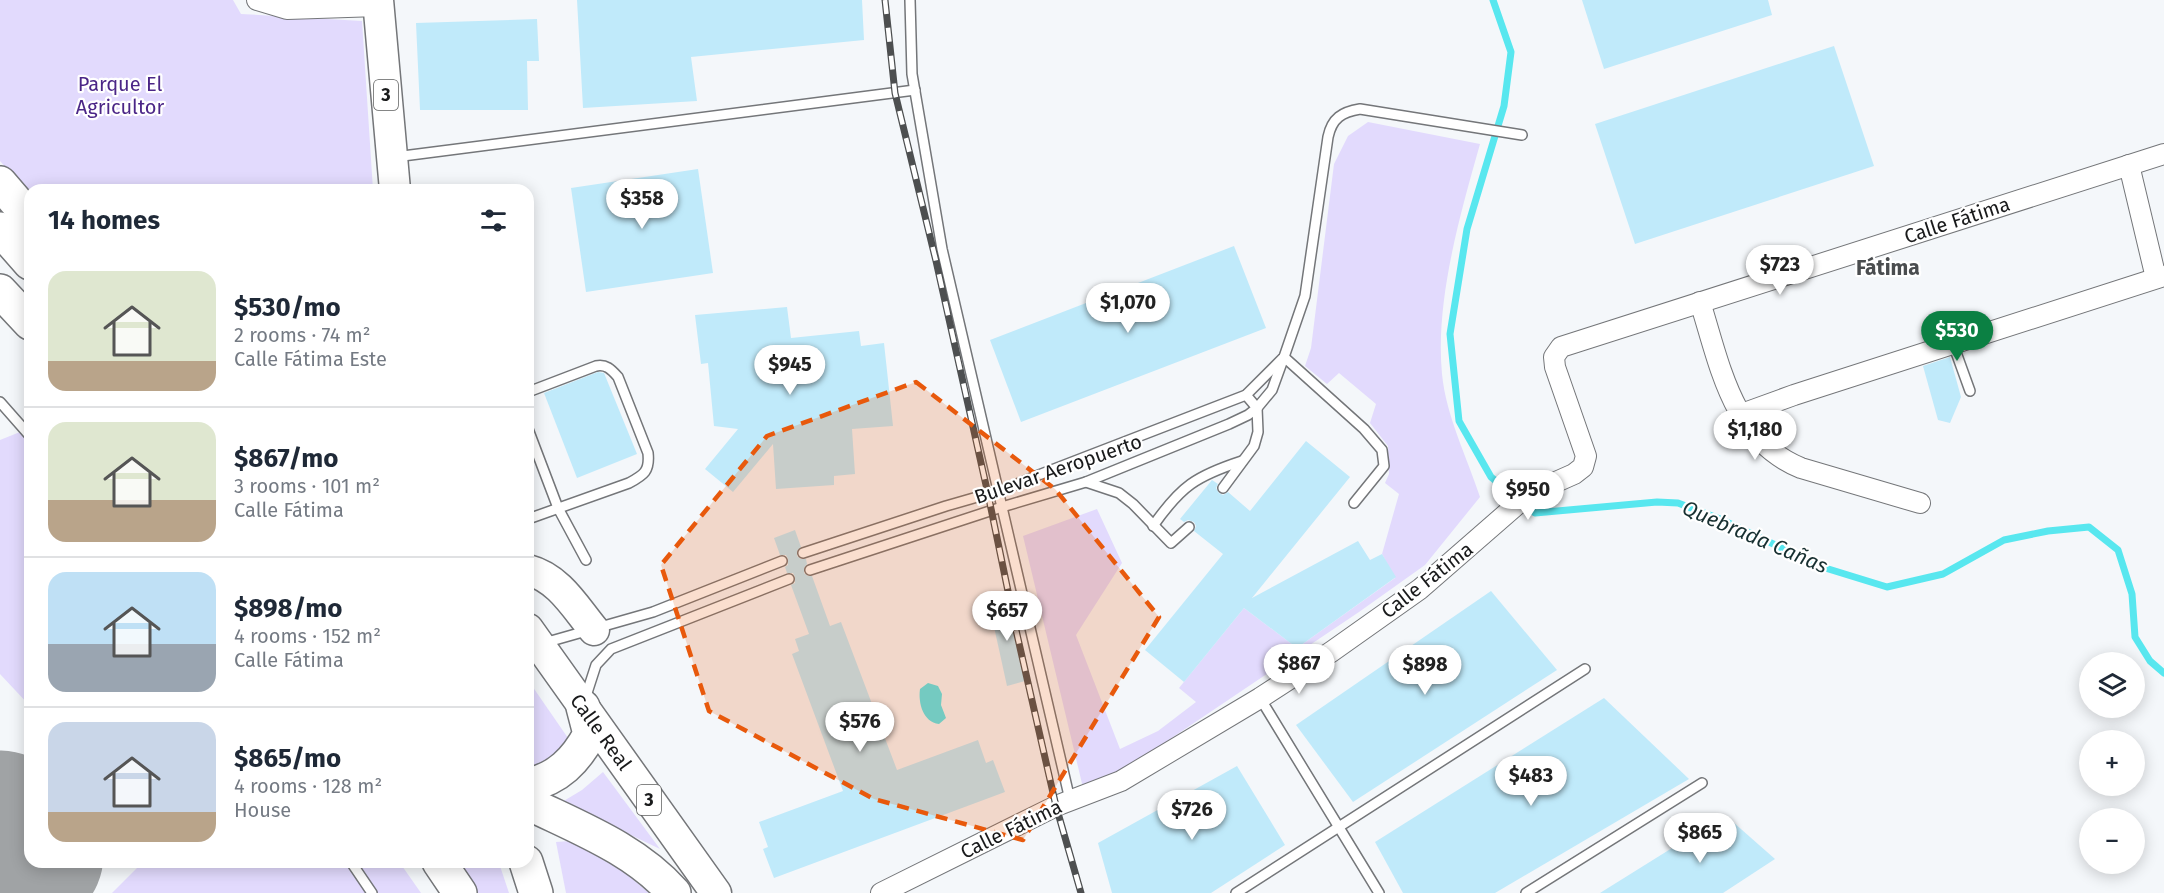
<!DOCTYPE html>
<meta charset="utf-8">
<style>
:root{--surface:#fff;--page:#f2f2f3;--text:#1f2937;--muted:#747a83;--line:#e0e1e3;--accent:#0b8043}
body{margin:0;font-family:"Fira Sans",sans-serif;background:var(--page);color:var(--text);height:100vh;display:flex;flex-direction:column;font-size:22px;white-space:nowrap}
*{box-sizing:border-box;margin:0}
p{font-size:20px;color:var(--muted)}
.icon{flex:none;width:33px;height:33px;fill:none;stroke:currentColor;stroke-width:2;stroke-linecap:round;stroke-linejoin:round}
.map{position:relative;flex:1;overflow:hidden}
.drawer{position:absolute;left:24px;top:184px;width:510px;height:684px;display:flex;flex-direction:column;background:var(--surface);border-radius:18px;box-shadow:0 3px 15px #0003}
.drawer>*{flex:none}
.controls{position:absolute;left:2079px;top:652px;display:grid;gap:12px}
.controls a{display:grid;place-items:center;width:66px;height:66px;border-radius:50%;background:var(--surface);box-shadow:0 3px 15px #0003;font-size:30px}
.price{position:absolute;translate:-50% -51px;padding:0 14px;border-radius:21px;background:#fff;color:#222;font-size:20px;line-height:39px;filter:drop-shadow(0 2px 3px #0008)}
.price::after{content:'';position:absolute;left:50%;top:36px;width:18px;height:14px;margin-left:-9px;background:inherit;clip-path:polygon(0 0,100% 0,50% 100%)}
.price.on{background:var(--accent);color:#fff}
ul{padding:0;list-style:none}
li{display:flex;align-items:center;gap:18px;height:150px;padding:0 24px}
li+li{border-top:2px solid var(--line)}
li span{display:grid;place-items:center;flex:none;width:168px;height:120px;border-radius:18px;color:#555}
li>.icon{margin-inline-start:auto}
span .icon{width:72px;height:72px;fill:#fffc;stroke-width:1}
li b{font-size:26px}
h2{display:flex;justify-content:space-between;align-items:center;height:72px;padding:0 24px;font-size:26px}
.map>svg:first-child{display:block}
.green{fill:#e2dafd}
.water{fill:#58e7ef}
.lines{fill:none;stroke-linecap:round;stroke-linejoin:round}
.stream{stroke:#58e7ef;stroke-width:7}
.runway{stroke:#a0a3a5;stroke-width:147}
.building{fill:#c0eafa}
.lane-casing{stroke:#747679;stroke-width:12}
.street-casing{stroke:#747679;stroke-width:22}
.primary-casing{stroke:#747679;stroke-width:33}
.highway-casing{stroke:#747679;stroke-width:36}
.lane{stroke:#fff;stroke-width:9}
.street{stroke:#fff;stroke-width:20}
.primary{stroke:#fff;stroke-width:30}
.highway{stroke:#fff;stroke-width:33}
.rail-casing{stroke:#4d4f50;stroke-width:7}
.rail{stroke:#fff;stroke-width:4.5;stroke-dasharray:14;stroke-linecap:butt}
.marked{fill:#e8590c;fill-opacity:0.2;stroke:#e8590c;stroke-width:4.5;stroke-dasharray:12 8;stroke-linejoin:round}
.labels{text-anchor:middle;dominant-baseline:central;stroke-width:4.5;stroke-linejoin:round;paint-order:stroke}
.shield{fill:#fff;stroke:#5e5f5f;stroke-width:1.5}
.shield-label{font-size:18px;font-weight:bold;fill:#191a1b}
.park-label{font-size:20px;fill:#4b2687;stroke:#fff}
.street-label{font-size:20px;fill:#191a1b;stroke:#fff}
.neighbourhood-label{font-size:21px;font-weight:bold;fill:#4a4d4f;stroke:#fff}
.water-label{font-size:21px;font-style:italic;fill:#183031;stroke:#fff}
</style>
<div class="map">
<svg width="2164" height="893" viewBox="0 0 2164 893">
<rect width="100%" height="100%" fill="#f4f7fa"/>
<!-- green -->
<g class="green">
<path d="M0 0H233L241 14 362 21 373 190H30V195L0 161Z"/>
<path d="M1368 122 1480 144C1460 215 1435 301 1442 374 1446 416 1467 457 1480 497L1425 565 1359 612 1121 772 1084 792 1023 536 1097 509 1122 563 1076 635 1120 749 1158 731 1196 702 1179 688 1244 608 1297 648 1395 578 1382 554 1399 494 1385 483 1389 474 1388 446 1370 423 1376 404 1339 373 1327 384 1305 366 1311 348 1334 164 1348 136Z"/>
<path d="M30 428V706L0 674V440Z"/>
<path d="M528 680 570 741 543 765 528 768Z"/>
<path d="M603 772 660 849 562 802 582 790Z"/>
<path d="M570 841 622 870 649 893H566L556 842Z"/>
<path d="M143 862 400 863 421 893H112Z"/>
<path d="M451 863H499L509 893H472Z"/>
</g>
<!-- water -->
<path class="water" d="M928 683 938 686 942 694 941 705 946 718 939 724C923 722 918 703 920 689Z"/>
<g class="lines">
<!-- stream -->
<path class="stream" d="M1493 0 1511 52 1504 106 1467 229 1450 334 1459 421 1491 477 1535 513 1657 502 1678 503 1720 519 1822 567 1887 587 1943 574 2004 540 2048 531 2089 527 2118 550 2132 594 2135 637 2150 661 2164 673"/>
<!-- runway -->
<path class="runway" d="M0 824 30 855"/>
</g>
<!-- building -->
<g class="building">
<path d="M577 0H862L864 40 691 57 697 101 583 108Z"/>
<path d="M1582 0H1768L1772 15 1604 69Z"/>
<path d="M537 19 539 61H527L528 110H420L416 23Z"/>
<path d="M1834 46 1874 166 1635 244 1595 124Z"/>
<path d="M698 169 713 273 586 292 571 188Z"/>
<path d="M1234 246 1266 328 1021 422 990 340Z"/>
<path d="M787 307 791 338 859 331 861 346 884 343 893 426 852 429 855 474 834 476V485L776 489 773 444 733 492 705 469 738 429 714 426 708 363 701 364 695 315Z"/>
<path d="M1950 357 1961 397 1950 423 1938 420 1923 366Z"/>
<path d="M598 372 604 373 637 454 577 478 544 393Z"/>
<path d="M1306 441 1350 477 1252 598 1358 541 1370 560 1382 554 1396 577 1297 648 1244 608 1184 682 1145 650 1223 554 1194 531 1196 526 1194 522 1188 520 1184 522 1180 519 1212 480 1218 484 1216 488 1219 493 1223 495 1228 492 1250 511Z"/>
<path d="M795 530 801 547 797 551V556L801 559H806L807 564 804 568V573L808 576H812L830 626 841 622 897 770 978 740 986 763 993 760 1005 792 774 878 763 849 768 847 759 822 843 791 792 654 799 651 795 639 809 634 791 585 795 583V577L793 573H787L785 567 788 565V559L786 555H780L774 538Z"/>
<path d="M1491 591 1557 670 1353 802 1296 725Z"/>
<path d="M1008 599 1025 681 1007 686 989 604Z"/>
<path d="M1604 698 1689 779 1495 893H1403L1375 842Z"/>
<path d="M1237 766 1285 845 1211 893H1112L1098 843Z"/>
<path d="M1725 815 1775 859 1723 893H1600Z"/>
</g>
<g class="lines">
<!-- lane casing -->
<g class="lane-casing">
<g id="lane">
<path d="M910 0 912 74 942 249 1070 800"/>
<path d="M395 157 915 90"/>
<path d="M1953 344 1970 391"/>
<path d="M1284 357 1364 429 1382 450 1384 466 1354 503"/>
<path d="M528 392 596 366C606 364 611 369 618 377L648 453C650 471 644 475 629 483L528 519"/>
<path d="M0 402 30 436"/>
<path d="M528 429 558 508 586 560"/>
<path d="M1086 482 1119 493 1133 504 1171 543 1189 527"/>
<path d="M1223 488 1254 446 1258 432 1257 408 1246 395"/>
<path d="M1153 526C1181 486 1196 476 1242 461"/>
<path d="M803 553 946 506 1005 489 1036 476 1246 395 1282 359"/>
<path d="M810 570 1002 507 1086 482 1229 424 1248 415 1257 408 1272 390 1284 357 1305 296 1328 137C1332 118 1342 112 1360 109L1522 135"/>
<path d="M544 643 653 612 782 561"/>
<path d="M1260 698 1379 893"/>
<path d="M585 699 596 665 611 649 789 579"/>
<path d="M351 862 372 893"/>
<path d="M1236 893 1585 669"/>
<path d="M1526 893 1702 783"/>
</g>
</g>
<!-- street casing -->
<g class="street-casing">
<g id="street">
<path d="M257 0 287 9 378 6"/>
<path d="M2129 165 2156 278"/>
<path d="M1700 302C1720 365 1732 440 1801 468L1920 503"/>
<path d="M1739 415 1794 395 2164 276"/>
<path d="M881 893 1056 806 1121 781 1260 698 1331 652 1420 589 1529 494 1574 474 1583 467 1586 456 1555 367 1554 357 1561 347 2164 154"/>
</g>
</g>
<!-- primary casing -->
<g class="primary-casing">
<g id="primary">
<path d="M378 0 395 190"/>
<path d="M528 570C559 578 575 607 594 630"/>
<path d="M528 629 716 893"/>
</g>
</g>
<!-- highway casing -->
<g class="highway-casing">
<g id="highway">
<path d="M0 183 30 218"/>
<path d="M0 229 30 263"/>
<path d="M0 291 30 323"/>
<path d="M528 785C558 779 576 760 590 734L583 707"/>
<path d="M528 803C579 828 635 849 674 893"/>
<path d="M439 862 460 893"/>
<path d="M526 862 536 893"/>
</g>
</g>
<!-- lane -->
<use href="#lane" class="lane"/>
<!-- street -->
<use href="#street" class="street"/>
<!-- primary -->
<use href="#primary" class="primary"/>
<!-- highway -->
<use href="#highway" class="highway"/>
<!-- rail casing -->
<g class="rail-casing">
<path id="rail" d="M885 0 895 93 936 261 988 494 1016 630 1056 806 1081 893"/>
</g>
<!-- rail -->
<use href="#rail" class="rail"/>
</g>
<!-- marked area -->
<path class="marked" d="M916 382 1055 489 1159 617 1023 840 874 799 709 711 661 565 767 436Z"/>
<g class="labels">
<!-- shield labels -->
<g class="shield">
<rect x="374" y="80" width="24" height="30" rx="4.5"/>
<rect x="637" y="785" width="24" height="30" rx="4.5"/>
</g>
<g class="shield-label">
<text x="386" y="95">3</text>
<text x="649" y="800">3</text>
</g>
<!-- park labels -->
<g class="park-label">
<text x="120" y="84">Parque El<tspan x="120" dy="23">Agricultor</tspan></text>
</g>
<!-- street labels -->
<g class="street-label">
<text transform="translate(1957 220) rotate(-18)">Calle Fátima</text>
<text transform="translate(1058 469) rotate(-19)">Bulevar Aeropuerto</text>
<text transform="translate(1427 580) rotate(-38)">Calle Fátima</text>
<text transform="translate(601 732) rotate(54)">Calle Real</text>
<text transform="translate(1011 829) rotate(-26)">Calle Fátima</text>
</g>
<!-- neighbourhood labels -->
<g class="neighbourhood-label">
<text x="1888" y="268">Fátima</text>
</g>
<!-- water labels -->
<g class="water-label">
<text transform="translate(1755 537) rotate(23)">Quebrada Cañas</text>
</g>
</g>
</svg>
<div class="controls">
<a><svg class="icon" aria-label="layers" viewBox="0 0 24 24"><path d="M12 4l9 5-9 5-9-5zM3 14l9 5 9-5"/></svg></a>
<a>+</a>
<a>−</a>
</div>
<b class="price" style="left:642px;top:230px">$358</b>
<b class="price" style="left:1780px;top:296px">$723</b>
<b class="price" style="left:1128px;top:334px">$1,070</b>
<b class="price on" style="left:1957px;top:362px">$530</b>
<b class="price" style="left:790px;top:396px">$945</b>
<b class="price" style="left:1755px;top:461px">$1,180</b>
<b class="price" style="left:1528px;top:521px">$950</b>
<b class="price" style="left:1007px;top:642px">$657</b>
<b class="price" style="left:1299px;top:695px">$867</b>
<b class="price" style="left:1425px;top:696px">$898</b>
<b class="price" style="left:860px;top:753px">$576</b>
<b class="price" style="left:1531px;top:807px">$483</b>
<b class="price" style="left:1192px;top:841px">$726</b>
<b class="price" style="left:1700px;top:864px">$865</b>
<section class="drawer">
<h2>14 homes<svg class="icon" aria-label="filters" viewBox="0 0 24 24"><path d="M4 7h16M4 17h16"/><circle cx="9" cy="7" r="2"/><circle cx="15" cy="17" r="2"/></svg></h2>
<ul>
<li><span style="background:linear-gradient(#dfe7d0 75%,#b9a48a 0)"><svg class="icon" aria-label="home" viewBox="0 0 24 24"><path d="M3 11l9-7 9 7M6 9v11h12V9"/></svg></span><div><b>$530/mo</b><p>2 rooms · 74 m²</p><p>Calle Fátima Este</p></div></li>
<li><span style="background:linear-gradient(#dfe7d0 65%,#b9a48a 0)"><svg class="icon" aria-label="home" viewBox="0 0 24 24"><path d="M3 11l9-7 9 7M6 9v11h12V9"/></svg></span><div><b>$867/mo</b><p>3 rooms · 101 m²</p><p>Calle Fátima</p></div></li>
<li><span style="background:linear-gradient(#bfe0f5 60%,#9aa5b1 0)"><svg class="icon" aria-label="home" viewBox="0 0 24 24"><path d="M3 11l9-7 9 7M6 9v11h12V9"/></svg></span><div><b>$898/mo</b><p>4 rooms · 152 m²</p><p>Calle Fátima</p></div></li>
<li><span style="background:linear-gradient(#c9d6e8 75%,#b9a48a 0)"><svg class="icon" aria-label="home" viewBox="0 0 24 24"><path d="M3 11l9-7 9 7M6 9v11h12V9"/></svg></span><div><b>$865/mo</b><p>4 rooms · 128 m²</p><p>House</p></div></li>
</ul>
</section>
</div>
